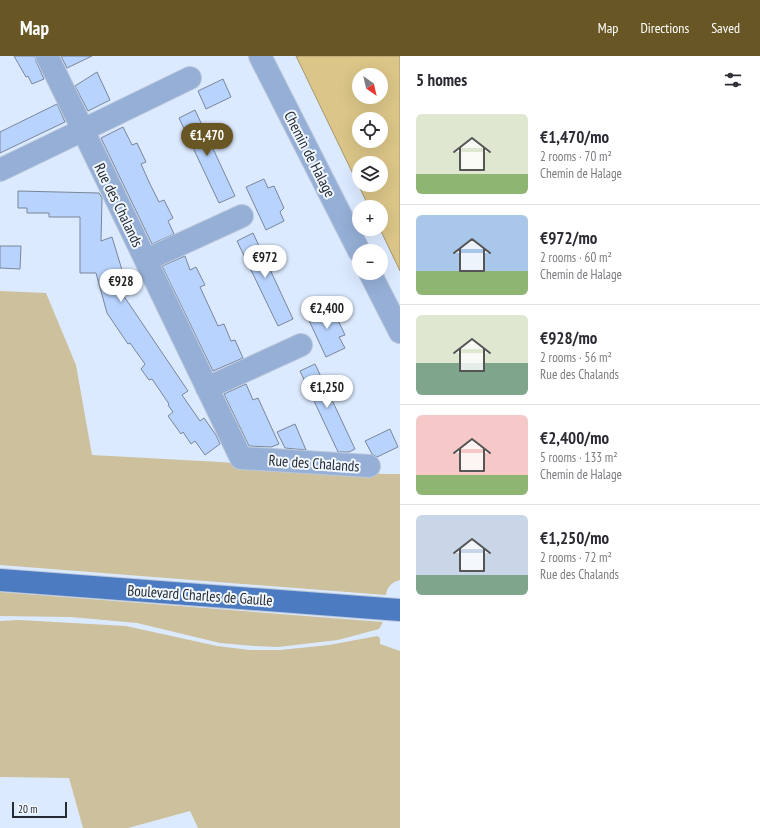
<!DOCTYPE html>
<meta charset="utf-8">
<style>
:root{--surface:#fff;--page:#f2f2f3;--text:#2b2b33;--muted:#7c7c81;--line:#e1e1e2;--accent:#685724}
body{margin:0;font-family:"PT Sans Narrow",sans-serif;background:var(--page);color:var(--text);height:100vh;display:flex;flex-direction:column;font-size:15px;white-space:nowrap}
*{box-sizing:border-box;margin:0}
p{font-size:13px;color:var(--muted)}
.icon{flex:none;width:22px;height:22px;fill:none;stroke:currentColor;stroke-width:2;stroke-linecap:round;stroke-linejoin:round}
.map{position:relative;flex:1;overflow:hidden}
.sheet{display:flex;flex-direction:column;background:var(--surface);width:360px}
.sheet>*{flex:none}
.needle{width:26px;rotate:146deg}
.tools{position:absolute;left:352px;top:12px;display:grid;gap:8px}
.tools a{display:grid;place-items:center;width:36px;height:36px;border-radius:50%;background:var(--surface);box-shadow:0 4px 16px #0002;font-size:20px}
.scale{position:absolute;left:12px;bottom:10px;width:55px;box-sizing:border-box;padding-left:4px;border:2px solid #262b33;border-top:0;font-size:11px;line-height:14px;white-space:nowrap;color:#262b33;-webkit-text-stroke:3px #f1f7ff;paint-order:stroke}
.price{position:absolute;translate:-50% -34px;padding:0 9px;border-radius:14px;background:#fff;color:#222;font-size:13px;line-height:26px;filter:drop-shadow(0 1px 2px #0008)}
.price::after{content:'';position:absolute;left:50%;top:24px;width:12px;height:9px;margin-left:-6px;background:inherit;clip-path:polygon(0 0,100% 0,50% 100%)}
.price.current{background:var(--accent);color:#fff}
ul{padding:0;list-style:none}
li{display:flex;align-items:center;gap:12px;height:100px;padding:0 16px}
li+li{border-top:1px solid var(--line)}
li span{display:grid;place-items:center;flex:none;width:112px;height:80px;border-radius:6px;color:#555}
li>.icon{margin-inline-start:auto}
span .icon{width:48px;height:48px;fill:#fffc;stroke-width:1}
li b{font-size:17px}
h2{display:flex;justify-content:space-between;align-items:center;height:48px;padding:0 16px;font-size:17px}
header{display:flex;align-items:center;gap:24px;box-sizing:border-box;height:56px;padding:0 20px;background:var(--accent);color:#fff}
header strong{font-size:19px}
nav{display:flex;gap:22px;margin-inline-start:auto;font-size:14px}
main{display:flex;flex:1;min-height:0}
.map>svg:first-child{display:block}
.green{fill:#cdc09c}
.water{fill:#dbc588;stroke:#a5976e;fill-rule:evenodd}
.building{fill:#b8d4fe;stroke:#7a8699}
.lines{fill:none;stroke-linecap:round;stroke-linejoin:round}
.minor-casing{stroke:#bbc8da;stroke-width:24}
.major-casing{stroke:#bbc8da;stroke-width:24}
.minor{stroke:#95afd6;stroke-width:22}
.major{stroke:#4d7bc2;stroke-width:22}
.labels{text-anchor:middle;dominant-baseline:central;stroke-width:4;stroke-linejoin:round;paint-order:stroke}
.street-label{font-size:15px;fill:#262b33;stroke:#f1f7ff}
</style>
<header>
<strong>Map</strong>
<nav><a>Map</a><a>Directions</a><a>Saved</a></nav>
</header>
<main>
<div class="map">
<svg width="400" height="772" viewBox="0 0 400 772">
<rect width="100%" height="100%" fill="#dceaff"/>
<!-- green -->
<g class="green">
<path d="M0 235 46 237 76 309 92 399 220 406 382 418H400V524C392 526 387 531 386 539L0 509Z"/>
<path d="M0 536 383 566 379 573 338 584 278 591 254 590 220 587 137 567 71 561 0 560Z"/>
<path d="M19 564 126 570 217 590 250 594H280L329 589 377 580 380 582V588L400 595V772H198L190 755 128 772H83L69 722 0 721V565Z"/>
</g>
<!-- water -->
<path class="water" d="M296 0H400V215L380 173H381V151H369ZM359 19H381V41H359ZM359 63H381V85H359ZM359 107H381V129H359Z"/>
<!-- building -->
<g class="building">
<path d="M14 0H35L36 5 44 23 32 28 28 20 26 21Z"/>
<path d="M61 0H92L67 12Z"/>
<path d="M97 16 110 44 88 55 75 30Z"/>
<path d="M223 23 231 41 206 53 198 35Z"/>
<path d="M57 48 65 66 0 97V76Z"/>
<path d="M195 54 235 140 219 147 179 62Z"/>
<path d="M123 71 132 89 137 87 146 106 141 108 150 128 159 146 164 144 173 162 168 165 174 178 152 188 101 82Z"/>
<path d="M264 123 268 132 274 130 284 152 280 156 284 165 266 174 246 131Z"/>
<path d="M18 135 99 137 102 142 101 185 112 181 126 227 117 230 188 335 182 339 200 365 204 362 216 379 220 388 205 399 195 385 191 388 183 376 181 378 168 360 173 356 168 349 169 348 152 323 149 324 141 313 145 308 130 287 128 288 107 257 96 217H80V161H49V157H27V152H18Z"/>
<path d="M253 177 293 263 278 270 237 185Z"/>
<path d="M0 190H21L20 213 0 212Z"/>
<path d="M185 200 190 214 196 211 205 229 200 231 218 270 224 268 231 285 235 284 243 302 213 315 162 210Z"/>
<path d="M324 249 329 260 335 258 345 279 339 281 345 292 326 301 306 258Z"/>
<path d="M315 308 355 393 349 396H338L300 315Z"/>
<path d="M246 328 253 344 258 342 279 388 271 391 249 390 224 338Z"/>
<path d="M295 368 306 394 285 392 277 376Z"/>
<path d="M390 373 398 391 377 401 372 398 365 385Z"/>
</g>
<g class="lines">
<!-- minor casing -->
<g class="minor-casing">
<g id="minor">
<path d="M47 0 83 74 190 22"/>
<path d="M260 0 359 195"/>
<path d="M0 114 83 74 241 402 369 410"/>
<path d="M146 204 242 160"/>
<path d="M370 217 400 276"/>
<path d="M207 332 301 289"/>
</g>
</g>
<!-- major casing -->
<g class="major-casing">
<path id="major" d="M0 524 400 554"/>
</g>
<!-- minor -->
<use href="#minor" class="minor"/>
<!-- major -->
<use href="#major" class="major"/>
</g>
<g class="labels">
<!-- street labels -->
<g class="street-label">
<text transform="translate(310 98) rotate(63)">Chemin de Halage</text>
<text transform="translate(119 149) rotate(64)">Rue des Chalands</text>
<text transform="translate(314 407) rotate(4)">Rue des Chalands</text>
<text transform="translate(200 539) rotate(4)">Boulevard Charles de Gaulle</text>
</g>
</g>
</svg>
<div class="tools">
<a><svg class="needle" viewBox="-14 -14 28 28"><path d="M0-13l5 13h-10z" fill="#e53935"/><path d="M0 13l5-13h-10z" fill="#7c7c81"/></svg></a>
<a><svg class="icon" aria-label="locate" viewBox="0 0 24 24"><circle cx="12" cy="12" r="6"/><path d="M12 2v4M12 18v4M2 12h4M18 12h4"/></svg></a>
<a><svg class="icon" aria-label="layers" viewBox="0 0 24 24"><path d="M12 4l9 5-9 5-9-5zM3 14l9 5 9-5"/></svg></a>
<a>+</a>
<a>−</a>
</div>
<div class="scale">20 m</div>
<b class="price current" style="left:207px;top:101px">€1,470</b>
<b class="price" style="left:265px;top:223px">€972</b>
<b class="price" style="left:121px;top:247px">€928</b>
<b class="price" style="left:327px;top:274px">€2,400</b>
<b class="price" style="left:327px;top:353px">€1,250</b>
</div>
<section class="sheet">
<h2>5 homes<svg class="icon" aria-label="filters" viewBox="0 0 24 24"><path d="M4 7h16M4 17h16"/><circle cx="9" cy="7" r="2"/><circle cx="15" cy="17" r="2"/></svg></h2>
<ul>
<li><span style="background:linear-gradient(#dfe7d0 75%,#8fb573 0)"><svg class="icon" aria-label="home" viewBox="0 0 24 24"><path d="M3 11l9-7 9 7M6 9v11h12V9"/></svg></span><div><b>€1,470/mo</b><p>2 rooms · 70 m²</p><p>Chemin de Halage</p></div></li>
<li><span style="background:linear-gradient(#a9c7e8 70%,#8fb573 0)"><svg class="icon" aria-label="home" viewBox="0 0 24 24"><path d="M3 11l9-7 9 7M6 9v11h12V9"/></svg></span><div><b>€972/mo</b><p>2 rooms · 60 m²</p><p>Chemin de Halage</p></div></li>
<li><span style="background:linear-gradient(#dfe7d0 60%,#7fa58c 0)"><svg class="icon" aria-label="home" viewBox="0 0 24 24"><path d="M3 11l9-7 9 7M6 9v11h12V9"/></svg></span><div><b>€928/mo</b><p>2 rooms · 56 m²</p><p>Rue des Chalands</p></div></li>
<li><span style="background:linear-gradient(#f6c9c9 75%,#8fb573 0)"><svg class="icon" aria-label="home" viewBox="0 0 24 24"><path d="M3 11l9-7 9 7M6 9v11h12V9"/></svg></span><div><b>€2,400/mo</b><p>5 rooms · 133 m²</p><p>Chemin de Halage</p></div></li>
<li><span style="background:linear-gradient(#c9d6e8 75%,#7fa58c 0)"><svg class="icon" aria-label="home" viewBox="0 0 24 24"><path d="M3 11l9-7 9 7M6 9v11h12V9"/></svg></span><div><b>€1,250/mo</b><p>2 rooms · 72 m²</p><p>Rue des Chalands</p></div></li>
</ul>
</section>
</main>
